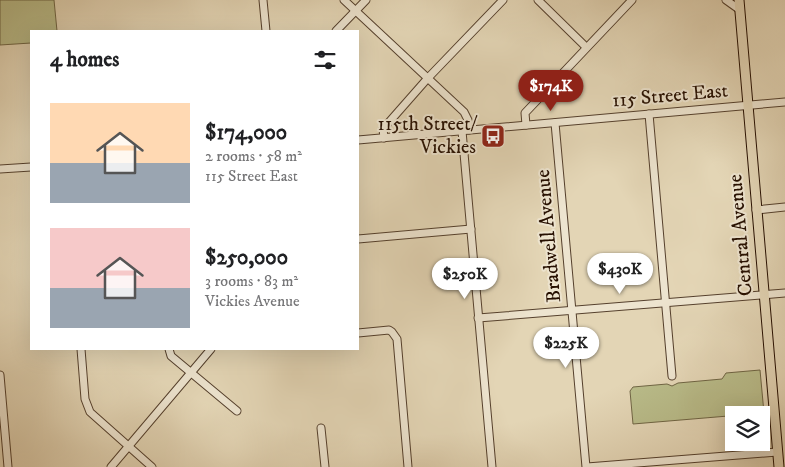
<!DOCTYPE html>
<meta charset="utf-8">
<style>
:root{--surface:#fff;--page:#f6f6f6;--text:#202124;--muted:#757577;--accent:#8f2418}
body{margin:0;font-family:"IM FELL DW Pica",serif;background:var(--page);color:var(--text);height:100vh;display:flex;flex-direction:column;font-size:19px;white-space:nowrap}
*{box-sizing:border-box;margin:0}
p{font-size:16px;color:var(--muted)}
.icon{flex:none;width:28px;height:28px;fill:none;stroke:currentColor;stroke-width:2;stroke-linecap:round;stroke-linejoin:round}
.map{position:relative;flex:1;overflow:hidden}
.panel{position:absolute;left:30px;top:30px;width:329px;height:320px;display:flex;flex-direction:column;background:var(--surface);border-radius:0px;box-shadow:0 5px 20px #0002}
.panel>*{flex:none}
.tools{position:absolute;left:725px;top:406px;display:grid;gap:10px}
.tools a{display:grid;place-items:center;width:45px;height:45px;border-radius:0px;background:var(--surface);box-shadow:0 5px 20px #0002;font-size:25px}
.price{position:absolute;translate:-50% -42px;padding:0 11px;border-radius:18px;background:#fff;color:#222;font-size:16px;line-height:32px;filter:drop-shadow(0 1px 2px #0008)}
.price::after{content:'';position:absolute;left:50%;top:30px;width:15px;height:11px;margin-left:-8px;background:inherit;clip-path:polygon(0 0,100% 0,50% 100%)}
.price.selected{background:var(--accent);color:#fff}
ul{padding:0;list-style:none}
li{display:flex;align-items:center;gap:15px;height:125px;padding:0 20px}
li span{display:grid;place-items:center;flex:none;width:140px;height:100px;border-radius:0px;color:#555}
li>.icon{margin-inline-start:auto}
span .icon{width:60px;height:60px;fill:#fffc;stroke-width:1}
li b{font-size:21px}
h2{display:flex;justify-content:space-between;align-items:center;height:60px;padding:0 20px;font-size:21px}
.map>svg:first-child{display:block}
.green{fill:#b9bc8a;stroke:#706645}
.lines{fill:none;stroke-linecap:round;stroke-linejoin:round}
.minor-casing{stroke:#55402d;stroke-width:9}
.major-casing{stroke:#260f00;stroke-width:11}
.minor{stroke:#ede4cf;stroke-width:7}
.major{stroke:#e3d5b5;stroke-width:9}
.labels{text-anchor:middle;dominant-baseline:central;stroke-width:4;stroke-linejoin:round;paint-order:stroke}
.street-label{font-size:20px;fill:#260f00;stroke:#ede4cf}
.poi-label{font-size:20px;fill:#260f00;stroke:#ede4cf;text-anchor:end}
</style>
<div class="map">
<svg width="785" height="467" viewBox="0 0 785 467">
<rect width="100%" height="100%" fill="#e3d5b5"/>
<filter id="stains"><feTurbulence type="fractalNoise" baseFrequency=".004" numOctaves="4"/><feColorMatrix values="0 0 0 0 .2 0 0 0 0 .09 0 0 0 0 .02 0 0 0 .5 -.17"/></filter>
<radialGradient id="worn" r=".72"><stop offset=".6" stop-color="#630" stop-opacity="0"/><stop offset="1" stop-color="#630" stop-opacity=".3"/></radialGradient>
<!-- green -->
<g class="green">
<path d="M0 0H54L57 31H31V43L0 45Z"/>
<path d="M760 370 764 413 633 424 630 391 633 387 667 384 672 386 678 383 722 379 726 373Z"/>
</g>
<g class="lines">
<!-- minor casing -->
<g class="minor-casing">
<g id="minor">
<path d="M263 0 266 31"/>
<path d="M344 0 464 112 468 120 469 130"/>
<path d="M538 0 586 47"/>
<path d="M726 0 740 10"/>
<path d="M336 31 366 0"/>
<path d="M649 114 672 376"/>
<path d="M555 123 586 467"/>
<path d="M526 125 525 113 632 0"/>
<path d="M462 131 492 467"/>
<path d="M384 138 383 129 427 79 503 0"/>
<path d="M358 140 785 102"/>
<path d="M0 169 31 167"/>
<path d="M756 210 785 207"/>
<path d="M358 239 471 229"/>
<path d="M478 318 785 293"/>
<path d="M358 333 389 330 392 332 397 339 408 467"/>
<path d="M81 349 85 399 90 412 152 467"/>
<path d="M169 349 171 356 237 411"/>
<path d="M0 375 8 467"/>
<path d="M321 428 325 467"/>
<path d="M111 467 211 349"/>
<path d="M587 467 777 452"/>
</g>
</g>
<!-- major casing -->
<g class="major-casing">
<path id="major" d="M739 0 779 467"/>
</g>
<!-- minor -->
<use href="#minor" class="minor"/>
<!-- major -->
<use href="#major" class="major"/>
</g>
<!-- icons -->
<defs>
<g id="bus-square" transform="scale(1.25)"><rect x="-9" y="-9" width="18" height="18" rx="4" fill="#8f2418" stroke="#ede4cf"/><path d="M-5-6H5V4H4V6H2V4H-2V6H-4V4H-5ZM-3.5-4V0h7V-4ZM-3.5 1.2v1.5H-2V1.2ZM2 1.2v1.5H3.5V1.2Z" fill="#fff"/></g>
</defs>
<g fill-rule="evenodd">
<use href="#bus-square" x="493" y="136"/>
</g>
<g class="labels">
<!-- street labels -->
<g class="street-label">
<text transform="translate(670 96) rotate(-5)">115 Street East</text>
<text transform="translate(741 235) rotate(-95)">Central Avenue</text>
<text transform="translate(549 236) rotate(-95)">Bradwell Avenue</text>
</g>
<!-- poi labels -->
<g class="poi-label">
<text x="476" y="124">115th Street/<tspan x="476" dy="23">Vickies</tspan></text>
</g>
</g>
<rect width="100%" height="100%" filter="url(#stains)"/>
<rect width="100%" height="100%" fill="url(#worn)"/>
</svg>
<div class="tools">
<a><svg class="icon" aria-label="layers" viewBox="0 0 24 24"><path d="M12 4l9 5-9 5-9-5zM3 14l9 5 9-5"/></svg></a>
</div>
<b class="price selected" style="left:551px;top:112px">$174K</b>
<b class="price" style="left:620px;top:295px">$430K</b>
<b class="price" style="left:465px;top:300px">$250K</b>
<b class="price" style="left:566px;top:369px">$225K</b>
<section class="panel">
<h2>4 homes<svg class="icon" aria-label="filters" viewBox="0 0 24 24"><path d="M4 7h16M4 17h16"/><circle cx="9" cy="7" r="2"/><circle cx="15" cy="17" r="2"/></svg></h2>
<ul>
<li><span style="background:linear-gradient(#ffd9b3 60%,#9aa5b1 0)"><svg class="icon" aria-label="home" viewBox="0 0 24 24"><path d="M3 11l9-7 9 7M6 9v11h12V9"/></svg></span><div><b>$174,000</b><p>2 rooms · 58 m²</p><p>115 Street East</p></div></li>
<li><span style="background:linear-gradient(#f6c9c9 60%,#9aa5b1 0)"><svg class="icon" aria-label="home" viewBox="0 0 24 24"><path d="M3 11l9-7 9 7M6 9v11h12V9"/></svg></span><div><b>$250,000</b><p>3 rooms · 83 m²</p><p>Vickies Avenue</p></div></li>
</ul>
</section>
</div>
